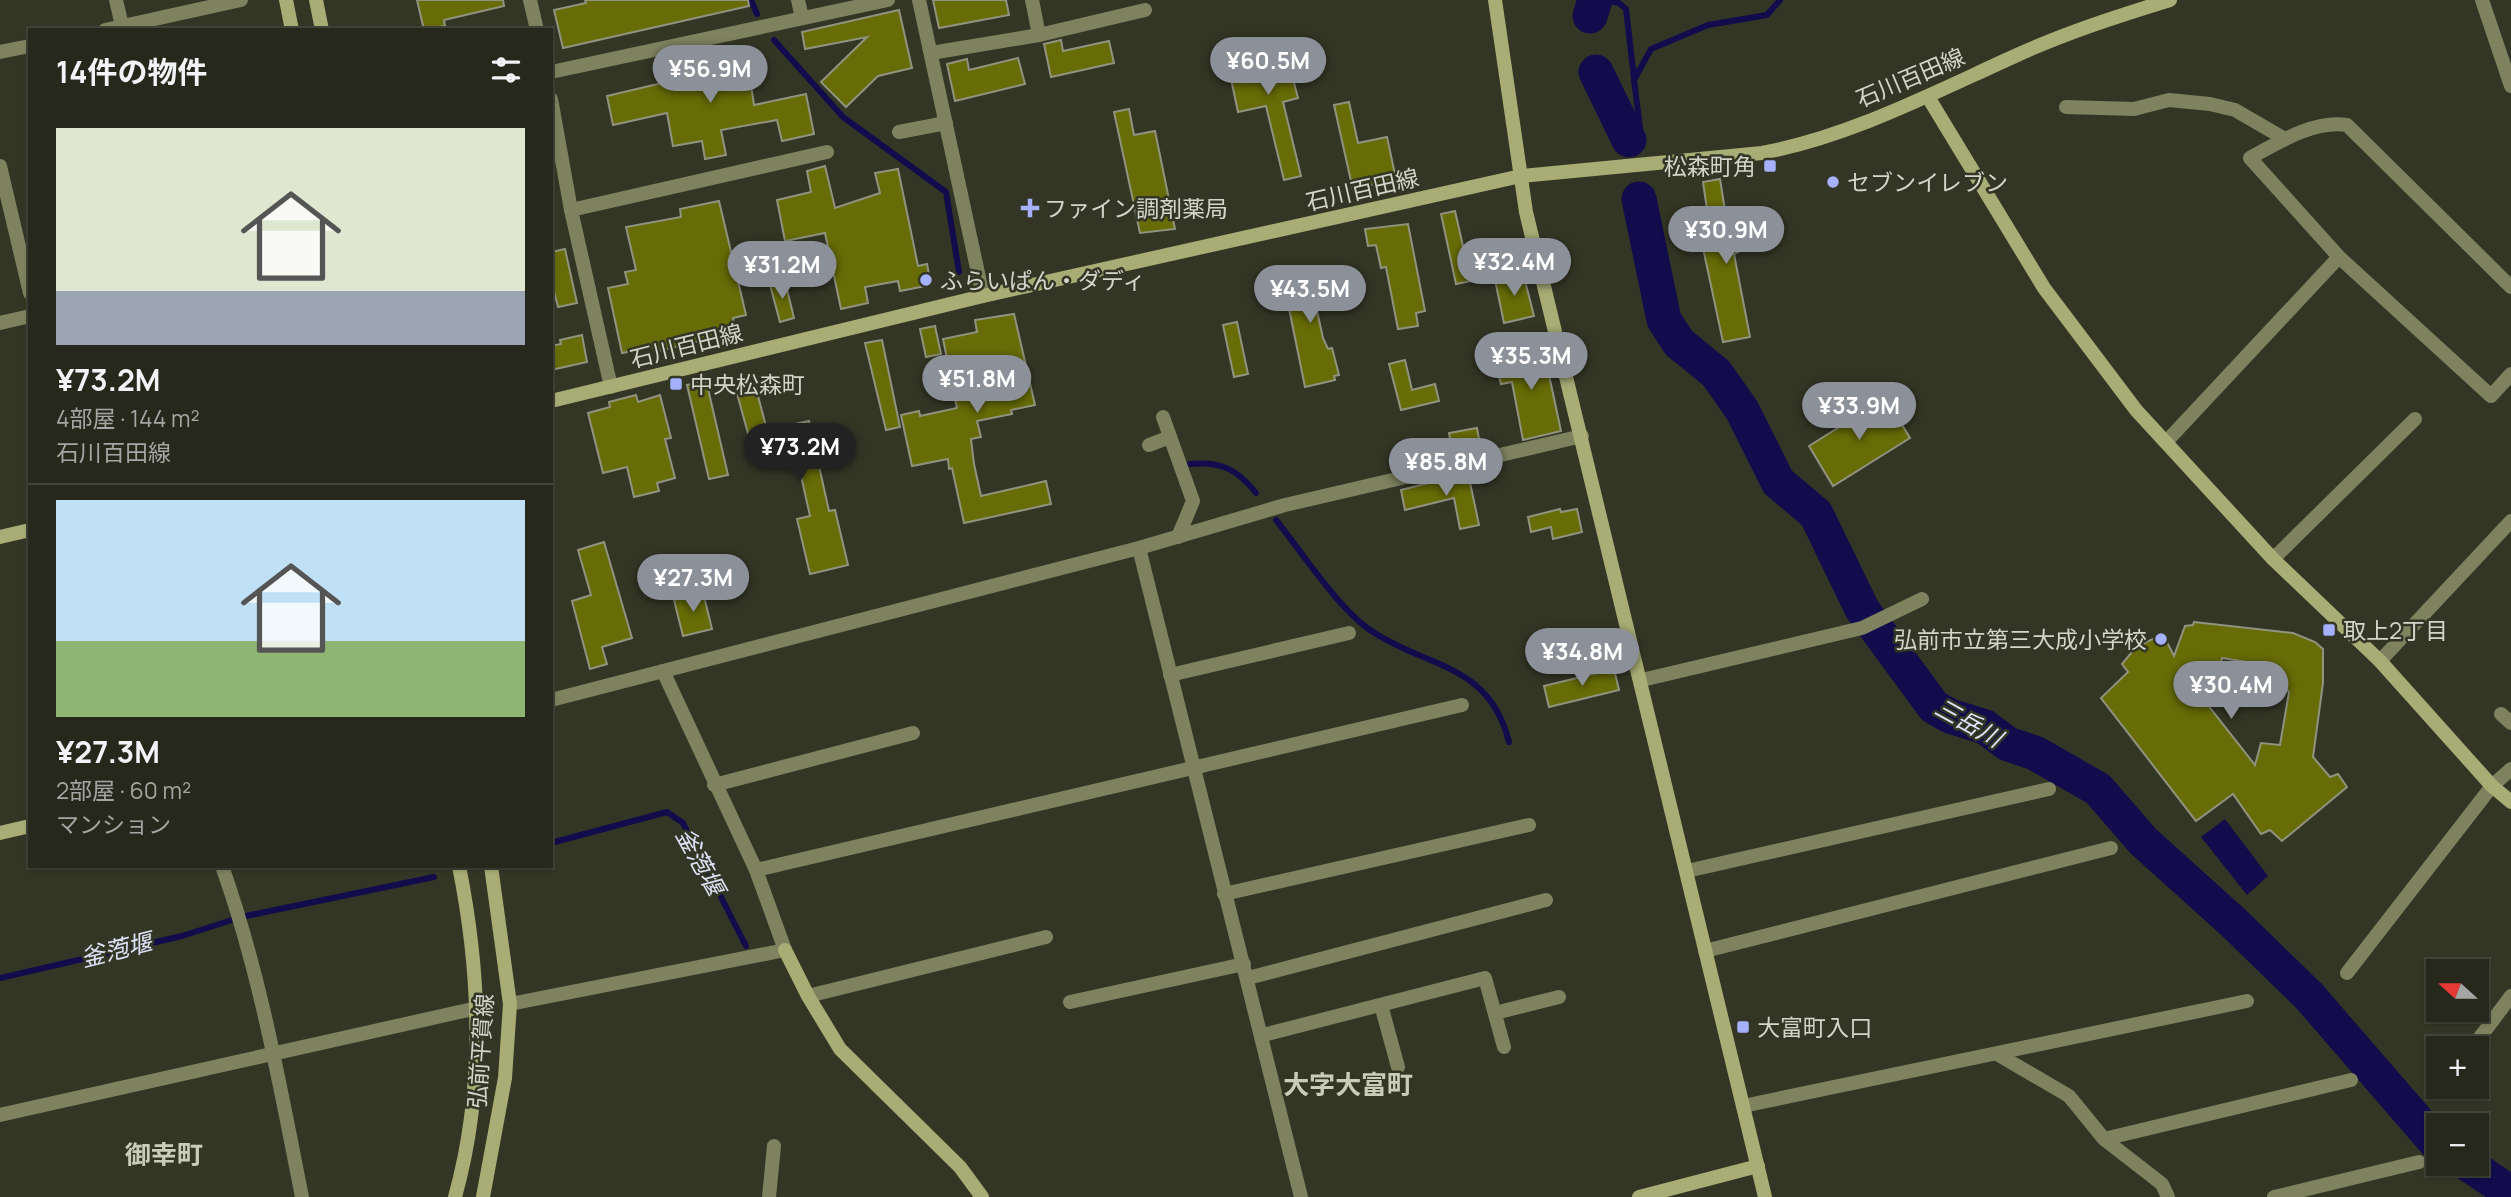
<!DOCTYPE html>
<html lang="ja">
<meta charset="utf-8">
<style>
:root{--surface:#27281c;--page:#333429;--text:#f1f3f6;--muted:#a4a6a3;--line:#43443b;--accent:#8c9099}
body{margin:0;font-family:Manrope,"Noto Sans JP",sans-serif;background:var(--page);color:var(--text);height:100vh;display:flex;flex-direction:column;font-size:26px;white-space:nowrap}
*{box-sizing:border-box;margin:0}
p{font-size:23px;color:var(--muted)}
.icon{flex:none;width:38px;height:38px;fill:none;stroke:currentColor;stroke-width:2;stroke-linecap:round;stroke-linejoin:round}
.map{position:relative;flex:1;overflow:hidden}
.drawer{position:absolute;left:28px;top:28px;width:525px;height:840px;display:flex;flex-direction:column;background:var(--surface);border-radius:0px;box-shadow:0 2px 5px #0004,0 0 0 2px var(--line)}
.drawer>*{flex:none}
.needle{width:46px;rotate:291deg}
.fabs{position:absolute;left:2426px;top:959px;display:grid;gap:14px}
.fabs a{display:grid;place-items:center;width:63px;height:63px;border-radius:0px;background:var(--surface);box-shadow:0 2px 5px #0004,0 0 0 2px var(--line);font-size:35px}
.price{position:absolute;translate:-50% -60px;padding:0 16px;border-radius:24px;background:var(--accent);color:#fff;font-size:23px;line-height:46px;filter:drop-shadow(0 2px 4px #0008)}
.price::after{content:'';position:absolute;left:50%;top:42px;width:21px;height:16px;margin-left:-10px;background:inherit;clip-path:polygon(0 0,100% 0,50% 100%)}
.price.selected{background:#222;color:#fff}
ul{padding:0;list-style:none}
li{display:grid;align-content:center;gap:14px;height:371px;padding:0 28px}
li+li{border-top:2px solid var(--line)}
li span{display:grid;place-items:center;height:217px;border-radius:0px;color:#555}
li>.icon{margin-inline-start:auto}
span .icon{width:126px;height:126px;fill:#fffc;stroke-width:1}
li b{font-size:30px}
h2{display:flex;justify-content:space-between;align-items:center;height:84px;padding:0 28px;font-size:30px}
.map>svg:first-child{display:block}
.water{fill:#120b4c}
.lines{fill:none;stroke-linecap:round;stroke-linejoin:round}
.stream{stroke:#120b4c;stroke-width:6}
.river{stroke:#120b4c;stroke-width:35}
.building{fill:#676c06;stroke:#90937f;stroke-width:2;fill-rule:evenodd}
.street{stroke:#7e825f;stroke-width:14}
.secondary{stroke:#a8ad75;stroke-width:14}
.poi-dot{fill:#a5b1fc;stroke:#343625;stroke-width:2.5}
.labels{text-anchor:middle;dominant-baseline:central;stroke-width:5;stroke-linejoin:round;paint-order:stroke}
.street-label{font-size:23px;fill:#d3d5ca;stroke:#343625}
.poi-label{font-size:23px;fill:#d3d5ca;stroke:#343625;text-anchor:start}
.water-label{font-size:24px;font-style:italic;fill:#dfe3f8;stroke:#343625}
.quarter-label{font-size:26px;font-weight:bold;fill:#c9ccb7;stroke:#343625}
</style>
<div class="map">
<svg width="2511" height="1197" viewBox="0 0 2511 1197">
<rect width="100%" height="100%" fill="#343625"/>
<!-- water -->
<path class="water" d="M2225 819 2268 876 2247 895 2201 837Z"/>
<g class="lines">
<!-- stream -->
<g class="stream">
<path d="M751 0 757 14"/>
<path d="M1603 0 1619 3 1626 9 1634 78"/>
<path d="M774 40 843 117 946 192 959 272"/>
<path d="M1640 128 1634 80 1651 49 1708 25 1767 15 1780 0"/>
<path d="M1190 464C1221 461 1237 469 1256 493"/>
<path d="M1276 520C1301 551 1338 608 1370 630 1427 669 1489 662 1509 742"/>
<path d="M551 843 667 812 683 823 746 946"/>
<path d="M246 916 434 877"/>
<path d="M0 978 182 936 232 920"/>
</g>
<!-- river -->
<g class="river">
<path d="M1590 16 1595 0"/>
<path d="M1596 72 1629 140"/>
<path d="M1639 199 1664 320 1679 343 1716 373 1742 410 1778 482 1816 514 1862 609 1934 707 1950 716 1985 727 2008 744 2035 753 2098 789 2143 841 2234 923 2309 996 2438 1145"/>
<path d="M2468 1164 2511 1193"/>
</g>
</g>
<!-- building -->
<g class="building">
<path d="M417 0H503L504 6 444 20 445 26 424 30Z"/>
<path d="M585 0H748L749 6 563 48 554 10 586 3Z"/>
<path d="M933 0H1006L1009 15 939 28Z"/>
<path d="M899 10 912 68 878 76 846 107 821 82 867 37 805 49 802 32Z"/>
<path d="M1061 40 1063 51 1109 41 1114 63 1051 77 1044 44Z"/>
<path d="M1284 45 1298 98 1283 102 1301 176 1284 180 1266 106 1238 112 1227 60Z"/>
<path d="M727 48 733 81 750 78 754 105 806 94 814 134 782 141 777 120 721 130 726 155 705 159 702 141 673 146 667 113 613 125 607 96 679 79 675 64 702 58 701 52Z"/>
<path d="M1018 58 1025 84 955 101 947 64 967 59 969 70Z"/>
<path d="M1349 102 1358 143 1387 137 1396 179 1353 190 1334 105Z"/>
<path d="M1129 109 1134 135 1155 131 1175 229 1140 233 1114 112Z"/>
<path d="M825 166 835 208 880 193 875 173 898 169 918 266 927 264 931 285 900 291 898 281 865 287 868 303 841 309 825 233 785 241 777 200 811 192 807 171Z"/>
<path d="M1720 179 1729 236 1749 227 1757 243 1734 254 1750 337 1723 342 1703 248 1712 243 1703 182Z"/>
<path d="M719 201 746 315 733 318 736 332 655 352 653 347 622 353 608 288 628 284 625 272 636 270 626 227 681 217 680 209Z"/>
<path d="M1455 211 1471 281 1456 284 1441 214Z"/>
<path d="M1408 224 1425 311 1416 313 1418 326 1398 329 1386 267 1381 268 1376 245 1368 246 1365 229Z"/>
<path d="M565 249 577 303 558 307 551 279V252Z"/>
<path d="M1321 266 1328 299 1315 302 1323 338 1328 349 1332 348 1339 375 1334 376 1335 380 1305 387 1282 274Z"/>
<path d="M1523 273 1534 316 1504 323 1495 280Z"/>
<path d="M785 281 794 318 780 322 770 285Z"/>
<path d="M1014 314 1035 405 1011 410 1012 414 977 421 981 437 971 439 974 464 981 496 1046 481 1051 504 964 523 952 468 949 469 948 459 912 466 901 415 919 411 920 416 957 408 943 339 977 332 975 320Z"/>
<path d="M1237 322 1248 374 1234 377 1223 325Z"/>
<path d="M935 326 941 354 926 357 920 329Z"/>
<path d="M582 335 587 362 551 370V346L561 344 560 340Z"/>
<path d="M882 340 900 427 886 430 865 343Z"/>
<path d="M1543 347 1561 431 1523 440 1512 382 1501 384 1495 359Z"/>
<path d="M1405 360 1412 390 1435 384 1439 401 1401 410 1389 364Z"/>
<path d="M706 380 728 475 709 479 687 385Z"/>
<path d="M755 385 767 430 809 421 829 511 835 510 848 565 810 574 797 519 810 516 794 444 754 455 736 390Z"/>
<path d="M636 395 638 402 660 395 671 438 665 439 675 478 657 483 659 491 634 497 627 467 603 473 588 413 610 407 609 402Z"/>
<path d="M1886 398 1910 438 1833 486 1809 446Z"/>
<path d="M1477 428 1481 450 1453 456 1449 433Z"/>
<path d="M1468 473 1479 525 1460 529 1454 498 1405 510 1401 490Z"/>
<path d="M1560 509 1561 512 1577 509 1582 532 1553 539 1551 527 1531 532 1528 517Z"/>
<path d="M604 542 632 638 602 647 607 664 590 669 572 601 591 595 578 550Z"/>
<path d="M703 592 712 629 683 636 674 600Z"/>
<path d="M2194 622 2293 633 2315 642 2323 649V683L2313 757 2330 777 2338 774 2347 787 2282 841 2270 830 2261 834 2233 794 2196 821 2101 698 2128 672 2122 664 2136 647 2163 634 2174 656 2185 626 2193 625ZM2222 658 2266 665 2289 692 2280 745 2261 743 2255 765 2185 676 2218 675Z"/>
<path d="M1614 669 1619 690 1549 707 1544 686Z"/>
</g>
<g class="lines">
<!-- street -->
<g class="street">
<path d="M116 0 123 30"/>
<path d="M530 0 537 30"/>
<path d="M798 0 802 18"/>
<path d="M919 0 983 296"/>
<path d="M1032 0 1039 35"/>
<path d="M2482 0 2511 86"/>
<path d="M105 30 241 0"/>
<path d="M0 52 30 46"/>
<path d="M931 53 1039 35 1145 10"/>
<path d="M551 72 888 0"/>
<path d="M551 99 571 210 611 387"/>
<path d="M2066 107 2134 109 2169 100 2210 104 2235 110 2285 139"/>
<path d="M899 132 946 123"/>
<path d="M0 166 30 293"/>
<path d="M571 210 827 152"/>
<path d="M2511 287 2347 125C2314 120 2279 142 2250 158L2339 257 2491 396 2511 374"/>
<path d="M0 323 30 316"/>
<path d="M1163 417 1193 501 1178 537"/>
<path d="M2166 442 2339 257"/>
<path d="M1149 445 1170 437"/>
<path d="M1139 548 1301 1197"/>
<path d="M2273 559 2415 419"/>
<path d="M2380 661 2511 521"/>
<path d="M1170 675 1349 633"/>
<path d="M1642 680 1862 628 1922 599"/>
<path d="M551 700 1139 548 1285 505 1582 436"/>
<path d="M2501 714 2511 723"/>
<path d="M714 785 913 733"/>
<path d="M222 866C260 973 280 1086 302 1197"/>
<path d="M756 870 1462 705"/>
<path d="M1687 871 2049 789"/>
<path d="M1224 894 1529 825"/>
<path d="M1705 951 2111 848"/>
<path d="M2347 973 2492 786 2511 769"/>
<path d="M1248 978 1546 900"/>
<path d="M808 996 1046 937"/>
<path d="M1070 1002 1244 964"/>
<path d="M510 1004 785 950 756 870 663 671"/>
<path d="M1381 1005 1398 1067"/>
<path d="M1495 1013 1559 997"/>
<path d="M1263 1035 1485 978 1504 1047"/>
<path d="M2472 1048 2511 996"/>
<path d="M1997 1054 2069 1096 2104 1139 2162 1184 2168 1197"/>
<path d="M1743 1106 2247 1001"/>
<path d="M0 1115 477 1008"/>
<path d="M2104 1139 2351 1080"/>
<path d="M769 1197 774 1146"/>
<path d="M2274 1197 2419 1162"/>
</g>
<!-- secondary -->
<g class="secondary">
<path d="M286 0 292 30"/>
<path d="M316 0 322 30"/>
<path d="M1495 0 1526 212 1765 1197"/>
<path d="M1928 97 2044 288 2136 410 2273 559 2380 661 2492 786 2511 802"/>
<path d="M551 401 983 296 1521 176 1762 153C1851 136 1933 93 2015 56 2065 33 2118 16 2170 0"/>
<path d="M0 537 30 530"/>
<path d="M0 833 30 826"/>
<path d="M785 950 808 996 840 1049 960 1167 982 1197"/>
<path d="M455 1197C485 1089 481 976 459 866"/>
<path d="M483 1197 505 1078 510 1004 491 866"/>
<path d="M1639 1197 1758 1166"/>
</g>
</g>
<!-- markers -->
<g class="poi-dot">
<rect x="1763" y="159" width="14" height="14" rx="3.5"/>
<circle cx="1833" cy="182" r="7"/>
<path d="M1026.5 197.5h7v7h7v7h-7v7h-7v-7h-7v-7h7z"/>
<circle cx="926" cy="280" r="7"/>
<rect x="669" y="377" width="14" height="14" rx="3.5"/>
<rect x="2322" y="623" width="14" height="14" rx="3.5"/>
<circle cx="2161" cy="639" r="7"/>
<rect x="1736" y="1020" width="14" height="14" rx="3.5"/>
</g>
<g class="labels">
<!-- street labels -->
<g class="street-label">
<text transform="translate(1910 77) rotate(-23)">石川百田線</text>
<text transform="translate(1362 189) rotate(-13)">石川百田線</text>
<text transform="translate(686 345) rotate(-14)">石川百田線</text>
<text transform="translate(480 1051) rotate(-86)">弘前平賀線</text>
</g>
<!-- poi labels -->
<g class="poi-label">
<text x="1756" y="166" text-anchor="end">松森町角</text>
<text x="1847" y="182">セブンイレブン</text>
<text x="1044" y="208">ファイン調剤薬局</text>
<text x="940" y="280">ふらいぱん・ダディ</text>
<text x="690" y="384">中央松森町</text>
<text x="2343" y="630">取上2丁目</text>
<text x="2147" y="639" text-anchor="end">弘前市立第三大成小学校</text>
<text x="1757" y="1027">大富町入口</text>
</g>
<!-- water labels -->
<g class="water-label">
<text transform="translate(1969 722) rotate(29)">三岳川</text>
<text transform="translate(701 861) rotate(61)">釜萢堰</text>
<text transform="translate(116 949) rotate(-14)">釜萢堰</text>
</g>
<!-- quarter labels -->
<g class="quarter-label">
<text x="1348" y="1084">大字大富町</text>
<text x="164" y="1154">御幸町</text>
</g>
</g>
</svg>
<div class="fabs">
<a><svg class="needle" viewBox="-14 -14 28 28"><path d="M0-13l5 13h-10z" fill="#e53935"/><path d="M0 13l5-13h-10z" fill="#a4a6a3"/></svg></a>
<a>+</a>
<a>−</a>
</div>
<b class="price" style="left:1268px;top:97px">¥60.5M</b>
<b class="price" style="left:710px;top:105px">¥56.9M</b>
<b class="price" style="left:1726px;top:266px">¥30.9M</b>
<b class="price" style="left:1514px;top:298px">¥32.4M</b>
<b class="price" style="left:782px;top:301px">¥31.2M</b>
<b class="price" style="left:1310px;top:325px">¥43.5M</b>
<b class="price" style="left:1531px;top:392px">¥35.3M</b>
<b class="price" style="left:977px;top:415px">¥51.8M</b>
<b class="price" style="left:1859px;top:442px">¥33.9M</b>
<b class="price selected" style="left:800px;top:483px">¥73.2M</b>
<b class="price" style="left:1446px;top:498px">¥85.8M</b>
<b class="price" style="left:693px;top:614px">¥27.3M</b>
<b class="price" style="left:1582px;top:688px">¥34.8M</b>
<b class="price" style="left:2231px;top:721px">¥30.4M</b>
<section class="drawer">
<h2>14件の物件<svg class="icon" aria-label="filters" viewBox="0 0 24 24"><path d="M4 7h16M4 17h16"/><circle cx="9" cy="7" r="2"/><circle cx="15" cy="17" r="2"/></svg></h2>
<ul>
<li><span style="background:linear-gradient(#dfe7d0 75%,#9aa5b1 0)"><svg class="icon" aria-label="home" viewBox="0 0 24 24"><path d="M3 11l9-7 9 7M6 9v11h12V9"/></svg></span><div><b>¥73.2M</b><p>4部屋 · 144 m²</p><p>石川百田線</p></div></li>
<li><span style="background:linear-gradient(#bfe0f5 65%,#8fb573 0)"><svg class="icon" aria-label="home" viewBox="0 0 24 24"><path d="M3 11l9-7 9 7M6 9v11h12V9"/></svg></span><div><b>¥27.3M</b><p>2部屋 · 60 m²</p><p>マンション</p></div></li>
</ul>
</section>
</div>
